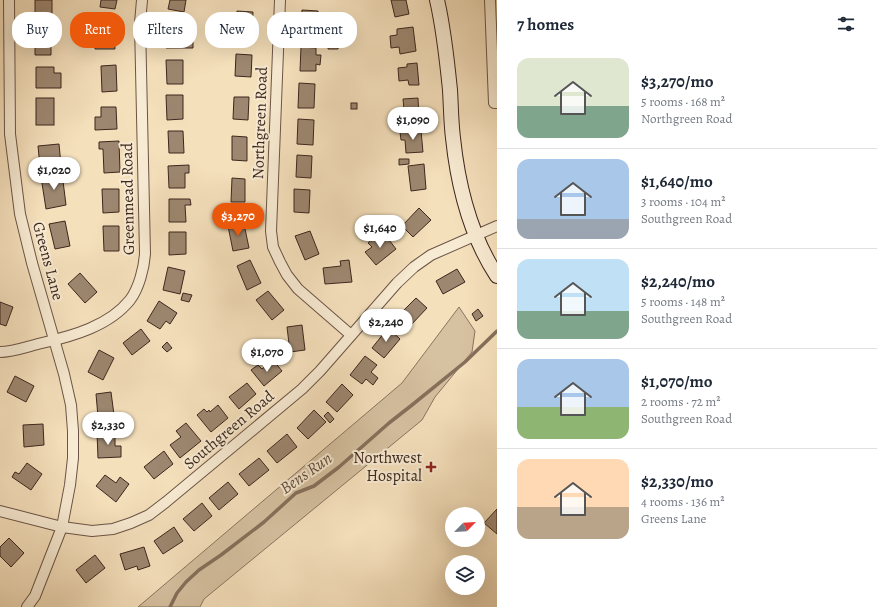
<!DOCTYPE html>
<meta charset="utf-8">
<style>
:root{--surface:#fff;--page:#f2f2f3;--text:#1f2937;--muted:#747a83;--line:#e0e1e3;--accent:#ea580c}
body{margin:0;font-family:Alegreya,serif;background:var(--page);color:var(--text);height:100vh;display:flex;flex-direction:column;font-size:15px;white-space:nowrap}
*{box-sizing:border-box;margin:0}
p{font-size:13px;color:var(--muted)}
.icon{flex:none;width:22px;height:22px;fill:none;stroke:currentColor;stroke-width:2;stroke-linecap:round;stroke-linejoin:round}
.map{position:relative;flex:1;overflow:hidden}
.drawer{display:flex;flex-direction:column;background:var(--surface);width:380px}
.drawer>*{flex:none}
.guide{position:absolute;left:12px;top:12px;width:380px;height:36px;display:flex;gap:8px}
.needle{width:26px;rotate:66deg}
.fabs{position:absolute;left:445px;top:507px;display:grid;gap:8px}
.fabs a{display:grid;place-items:center;width:40px;height:40px;border-radius:50%;background:var(--surface);box-shadow:0 4px 16px #0002;font-size:20px}
.price{position:absolute;translate:-50% -34px;padding:0 9px;border-radius:14px;background:#fff;color:#222;font-size:13px;line-height:26px;filter:drop-shadow(0 1px 2px #0008)}
.price::after{content:'';position:absolute;left:50%;top:24px;width:12px;height:9px;margin-left:-6px;background:inherit;clip-path:polygon(0 0,100% 0,50% 100%)}
.price.selected{background:var(--accent);color:#fff}
ul{padding:0;list-style:none}
li{display:flex;align-items:center;gap:12px;height:100px;padding:0 20px}
li+li{border-top:1px solid var(--line)}
li span{display:grid;place-items:center;flex:none;width:112px;height:80px;border-radius:12px;color:#555}
li>.icon{margin-inline-start:auto}
span .icon{width:48px;height:48px;fill:#fffc;stroke-width:1}
li b{font-size:17px}
h2{display:flex;justify-content:space-between;align-items:center;height:48px;padding:0 20px;font-size:17px}
.tag{padding:0 14px;border-radius:16px;background:var(--surface);box-shadow:0 4px 16px #0002;font-size:14px;line-height:36px}
.tag.selected{background:var(--accent);color:#fff}
main{display:flex;flex:1;min-height:0}
.map>svg:first-child{display:block}
.green{fill:#d6c1a1;stroke:#8a7460}
.lines{fill:none;stroke-linecap:round;stroke-linejoin:round}
.stream{stroke:#86705c;stroke-width:3.5}
.building{fill:#9d8770;stroke:#3d271e}
.minor-casing{stroke:#6b5546;stroke-width:12}
.secondary-casing{stroke:#3d271e;stroke-width:16}
.minor{stroke:#f8ebd3;stroke-width:10}
.secondary{stroke:#f8ebd3;stroke-width:14}
.poi-dot{fill:#8f2418;stroke:#f8ebd3;stroke-width:1.5}
.labels{text-anchor:middle;dominant-baseline:central;stroke-width:4;stroke-linejoin:round;paint-order:stroke}
.street-label{font-size:16px;fill:#3d271e;stroke:#f8ebd3}
.poi-label{font-size:16px;fill:#3d271e;stroke:#f8ebd3;text-anchor:end}
.water-label{font-size:17px;font-style:italic;fill:#614c3d;stroke:#f8ebd3}
</style>
<main>
<div class="map">
<svg width="497" height="607" viewBox="0 0 497 607">
<rect width="100%" height="100%" fill="#f5e0bc"/>
<filter id="stains"><feTurbulence type="fractalNoise" baseFrequency=".005" numOctaves="4"/><feColorMatrix values="0 0 0 0 .2 0 0 0 0 .09 0 0 0 0 .02 0 0 0 .5 -.17"/></filter>
<radialGradient id="worn" r=".72"><stop offset=".6" stop-color="#630" stop-opacity="0"/><stop offset="1" stop-color="#630" stop-opacity=".3"/></radialGradient>
<!-- green -->
<path class="green" d="M459 307 475 331 472 352 435 397 422 420 204 599 200 607H138L402 383Z"/>
<g class="lines">
<!-- stream -->
<path class="stream" d="M170 607 177 593 186 582 199 570 221 555 264 522 296 493 314 486 339 467 389 423 412 405 465 362 497 331"/>
</g>
<!-- building -->
<g class="building">
<rect x="35" y="0" width="17" height="18"/>
<path d="M101 0H117L115 9 100 7Z"/>
<path d="M170 0H186L184 12 168 9Z"/>
<path d="M391 0H406L409 14 395 17Z"/>
<path d="M302 10 318 11 317 35H301Z"/>
<path d="M237 11 253 12 252 35 236 34Z"/>
<path d="M166 25H182V40H193V48H166Z"/>
<path d="M94 26H114L115 49H95Z"/>
<path d="M413 27 416 51 400 54 399 47 391 48 390 36 397 35V29Z"/>
<path d="M35 29H51V36H56V43H51V55H35Z"/>
<path d="M328 42H339L338 49H328Z"/>
<path d="M301 47 316 48V55H321L320 65 316 64V71H300Z"/>
<path d="M236 54 252 55 251 77 235 76Z"/>
<path d="M166 60H183V84H167Z"/>
<path d="M417 63 419 85H409L408 80 399 81 398 68 407 67V64Z"/>
<path d="M116 65 117 91 102 92 101 66Z"/>
<path d="M36 67H54V73H61V88H36Z"/>
<path d="M299 83 315 84 314 108H298Z"/>
<path d="M166 95H183V119L167 120Z"/>
<path d="M234 97H249L248 120 233 119Z"/>
<rect x="36" y="98" width="18" height="27"/>
<path d="M418 98 419 119 405 120 403 99Z"/>
<rect x="351" y="103" width="6" height="6"/>
<path d="M101 107H116L117 129 95 130V117H101Z"/>
<path d="M298 119 314 120 313 145 297 144Z"/>
<path d="M168 131H183L184 153H169Z"/>
<path d="M421 131 423 152 406 153 405 140H401L400 132Z"/>
<path d="M232 136 247 137V161L232 160Z"/>
<path d="M119 141 120 172 104 173 103 149H99V142Z"/>
<path d="M59 144 61 165 40 167 38 146Z"/>
<path d="M297 155 312 156 311 178 296 177Z"/>
<path d="M399 159H409V164L399 165Z"/>
<path d="M424 164 426 189 411 191 408 166Z"/>
<path d="M189 165V173H185V188H169L168 166Z"/>
<path d="M62 173 66 205 46 209 41 177Z"/>
<path d="M232 178 245 179V202H231Z"/>
<path d="M102 189H119V212L103 213Z"/>
<path d="M294 189 310 190 309 213 294 212Z"/>
<path d="M169 199H190L191 205H185L186 222H169Z"/>
<path d="M419 208 431 220 413 237 402 226Z"/>
<path d="M65 221 70 246 55 249 49 224Z"/>
<path d="M244 224 249 248 233 251 228 226Z"/>
<path d="M103 226H119V251H104Z"/>
<path d="M310 231 319 254 305 260 295 236Z"/>
<path d="M169 232H186V254L169 255Z"/>
<path d="M377 235 381 240 386 236 396 249 376 265 365 252 372 247 368 243Z"/>
<path d="M250 260 261 283 247 290 237 266Z"/>
<path d="M349 260 352 282 325 284 323 268 341 266 340 261Z"/>
<path d="M168 267 185 271 180 294 163 290Z"/>
<path d="M457 269 465 282 443 294 436 281Z"/>
<path d="M80 273 97 292 85 303 68 284Z"/>
<path d="M268 291 284 310 272 320 256 300Z"/>
<path d="M183 293 192 295 189 302 181 300Z"/>
<path d="M416 298 427 308 410 326 399 315Z"/>
<path d="M159 301 177 313 170 324 166 321 160 329 147 321Z"/>
<path d="M0 302 13 307 6 326 0 324Z"/>
<path d="M478 309 483 316 476 321 472 314Z"/>
<path d="M302 325 305 350 290 352 287 327Z"/>
<path d="M388 328 400 339 384 358 372 348Z"/>
<path d="M141 329 150 341 132 355 123 343Z"/>
<path d="M167 342 172 348 167 352 162 347Z"/>
<path d="M99 350 114 358 103 380 88 372Z"/>
<path d="M365 356 377 365 371 372 378 378 373 385 366 379 362 384 350 375Z"/>
<path d="M273 360 282 371 264 386 251 370 258 365 262 369Z"/>
<path d="M15 376 34 386 26 402 7 392Z"/>
<path d="M247 383 256 394 239 409 229 397Z"/>
<path d="M342 384 353 395 337 412 326 402Z"/>
<path d="M111 392 114 415 98 417 96 394Z"/>
<path d="M218 405 228 418 211 432 197 415 204 409 207 412 209 410 210 412Z"/>
<path d="M314 410 326 422 308 439 297 428Z"/>
<path d="M328 412 334 419 330 423 324 416Z"/>
<path d="M186 423 201 441 180 458 170 445 181 437 176 431Z"/>
<path d="M43 424 44 445 24 447 23 425Z"/>
<path d="M115 432V446H121V457L98 458 97 433Z"/>
<path d="M287 434 297 447 277 463 267 451Z"/>
<path d="M164 451 173 464 154 479 144 467Z"/>
<path d="M259 458 269 470 249 486 239 474Z"/>
<path d="M27 463 42 474 31 490 12 477 15 472 19 474Z"/>
<path d="M105 475 116 483 120 477 129 484 116 502 96 486Z"/>
<path d="M228 482 238 494 219 510 209 498Z"/>
<path d="M202 503 212 516 194 531 183 519Z"/>
<path d="M497 509V534L484 523Z"/>
<path d="M174 527 183 541 163 554 154 541Z"/>
<path d="M9 538 24 553 11 567 0 556V547Z"/>
<path d="M144 547 150 566 138 570 137 566 125 570 120 554Z"/>
<path d="M95 555 105 568 86 583 76 570Z"/>
</g>
<g class="lines">
<!-- minor casing -->
<g class="minor-casing">
<g id="minor">
<path d="M9 0 10 134 20 214 32 263 64 374 71 405 73 431V458L70 485 62 527 35 596 27 607"/>
<path d="M280 0 271 231 273 247 280 262 287 275 298 289 351 335"/>
<path d="M490 0 494 103H497"/>
<path d="M0 352C13 352 29 346 42 343 73 336 109 326 130 300 139 288 144 268 145 254L140 23 142 0"/>
<path d="M0 511 62 527 92 531 113 529 131 523 149 515 166 502 302 389 320 371 397 283 414 267 431 255 497 226"/>
</g>
</g>
<!-- secondary casing -->
<g class="secondary-casing">
<path id="secondary" d="M437 0C444 30 447 60 450 90 451 106 451 122 453 138 458 186 470 235 497 276"/>
</g>
<!-- minor -->
<use href="#minor" class="minor"/>
<!-- secondary -->
<use href="#secondary" class="secondary"/>
</g>
<!-- markers -->
<path class="poi-dot" d="M429 461h4v4h4v4h-4v4h-4v-4h-4v-4h4z"/>
<g class="labels">
<!-- street labels -->
<g class="street-label">
<text transform="translate(260 123) rotate(-88)">Northgreen Road</text>
<text transform="translate(128 199) rotate(-91)">Greenmead Road</text>
<text transform="translate(48 261) rotate(75)">Greens Lane</text>
<text transform="translate(229 430) rotate(-40)">Southgreen Road</text>
</g>
<!-- poi labels -->
<g class="poi-label">
<text x="422" y="458">Northwest<tspan x="422" dy="18">Hospital</tspan></text>
</g>
<!-- water labels -->
<g class="water-label">
<text transform="translate(306 473) rotate(-35)">Bens Run</text>
</g>
</g>
<rect width="100%" height="100%" filter="url(#stains)"/>
<rect width="100%" height="100%" fill="url(#worn)"/>
</svg>
<div class="fabs">
<a><svg class="needle" viewBox="-14 -14 28 28"><path d="M0-13l5 13h-10z" fill="#e53935"/><path d="M0 13l5-13h-10z" fill="#747a83"/></svg></a>
<a><svg class="icon" aria-label="layers" viewBox="0 0 24 24"><path d="M12 4l9 5-9 5-9-5zM3 14l9 5 9-5"/></svg></a>
</div>
<b class="price" style="left:413px;top:141px">$1,090</b>
<b class="price" style="left:54px;top:191px">$1,020</b>
<b class="price selected" style="left:238px;top:237px">$3,270</b>
<b class="price" style="left:380px;top:249px">$1,640</b>
<b class="price" style="left:386px;top:343px">$2,240</b>
<b class="price" style="left:267px;top:373px">$1,070</b>
<b class="price" style="left:108px;top:446px">$2,330</b>
<div class="guide">
<a class="tag">Buy</a>
<a class="tag selected">Rent</a>
<a class="tag">Filters</a>
<a class="tag">New</a>
<a class="tag">Apartment</a>
</div>
</div>
<section class="drawer">
<h2>7 homes<svg class="icon" aria-label="filters" viewBox="0 0 24 24"><path d="M4 7h16M4 17h16"/><circle cx="9" cy="7" r="2"/><circle cx="15" cy="17" r="2"/></svg></h2>
<ul>
<li><span style="background:linear-gradient(#dfe7d0 60%,#7fa58c 0)"><svg class="icon" aria-label="home" viewBox="0 0 24 24"><path d="M3 11l9-7 9 7M6 9v11h12V9"/></svg></span><div><b>$3,270/mo</b><p>5 rooms · 168 m²</p><p>Northgreen Road</p></div></li>
<li><span style="background:linear-gradient(#a9c7e8 75%,#9aa5b1 0)"><svg class="icon" aria-label="home" viewBox="0 0 24 24"><path d="M3 11l9-7 9 7M6 9v11h12V9"/></svg></span><div><b>$1,640/mo</b><p>3 rooms · 104 m²</p><p>Southgreen Road</p></div></li>
<li><span style="background:linear-gradient(#bfe0f5 65%,#7fa58c 0)"><svg class="icon" aria-label="home" viewBox="0 0 24 24"><path d="M3 11l9-7 9 7M6 9v11h12V9"/></svg></span><div><b>$2,240/mo</b><p>5 rooms · 148 m²</p><p>Southgreen Road</p></div></li>
<li><span style="background:linear-gradient(#a9c7e8 60%,#8fb573 0)"><svg class="icon" aria-label="home" viewBox="0 0 24 24"><path d="M3 11l9-7 9 7M6 9v11h12V9"/></svg></span><div><b>$1,070/mo</b><p>2 rooms · 72 m²</p><p>Southgreen Road</p></div></li>
<li><span style="background:linear-gradient(#ffd9b3 60%,#b9a48a 0)"><svg class="icon" aria-label="home" viewBox="0 0 24 24"><path d="M3 11l9-7 9 7M6 9v11h12V9"/></svg></span><div><b>$2,330/mo</b><p>4 rooms · 136 m²</p><p>Greens Lane</p></div></li>
</ul>
</section>
</main>
